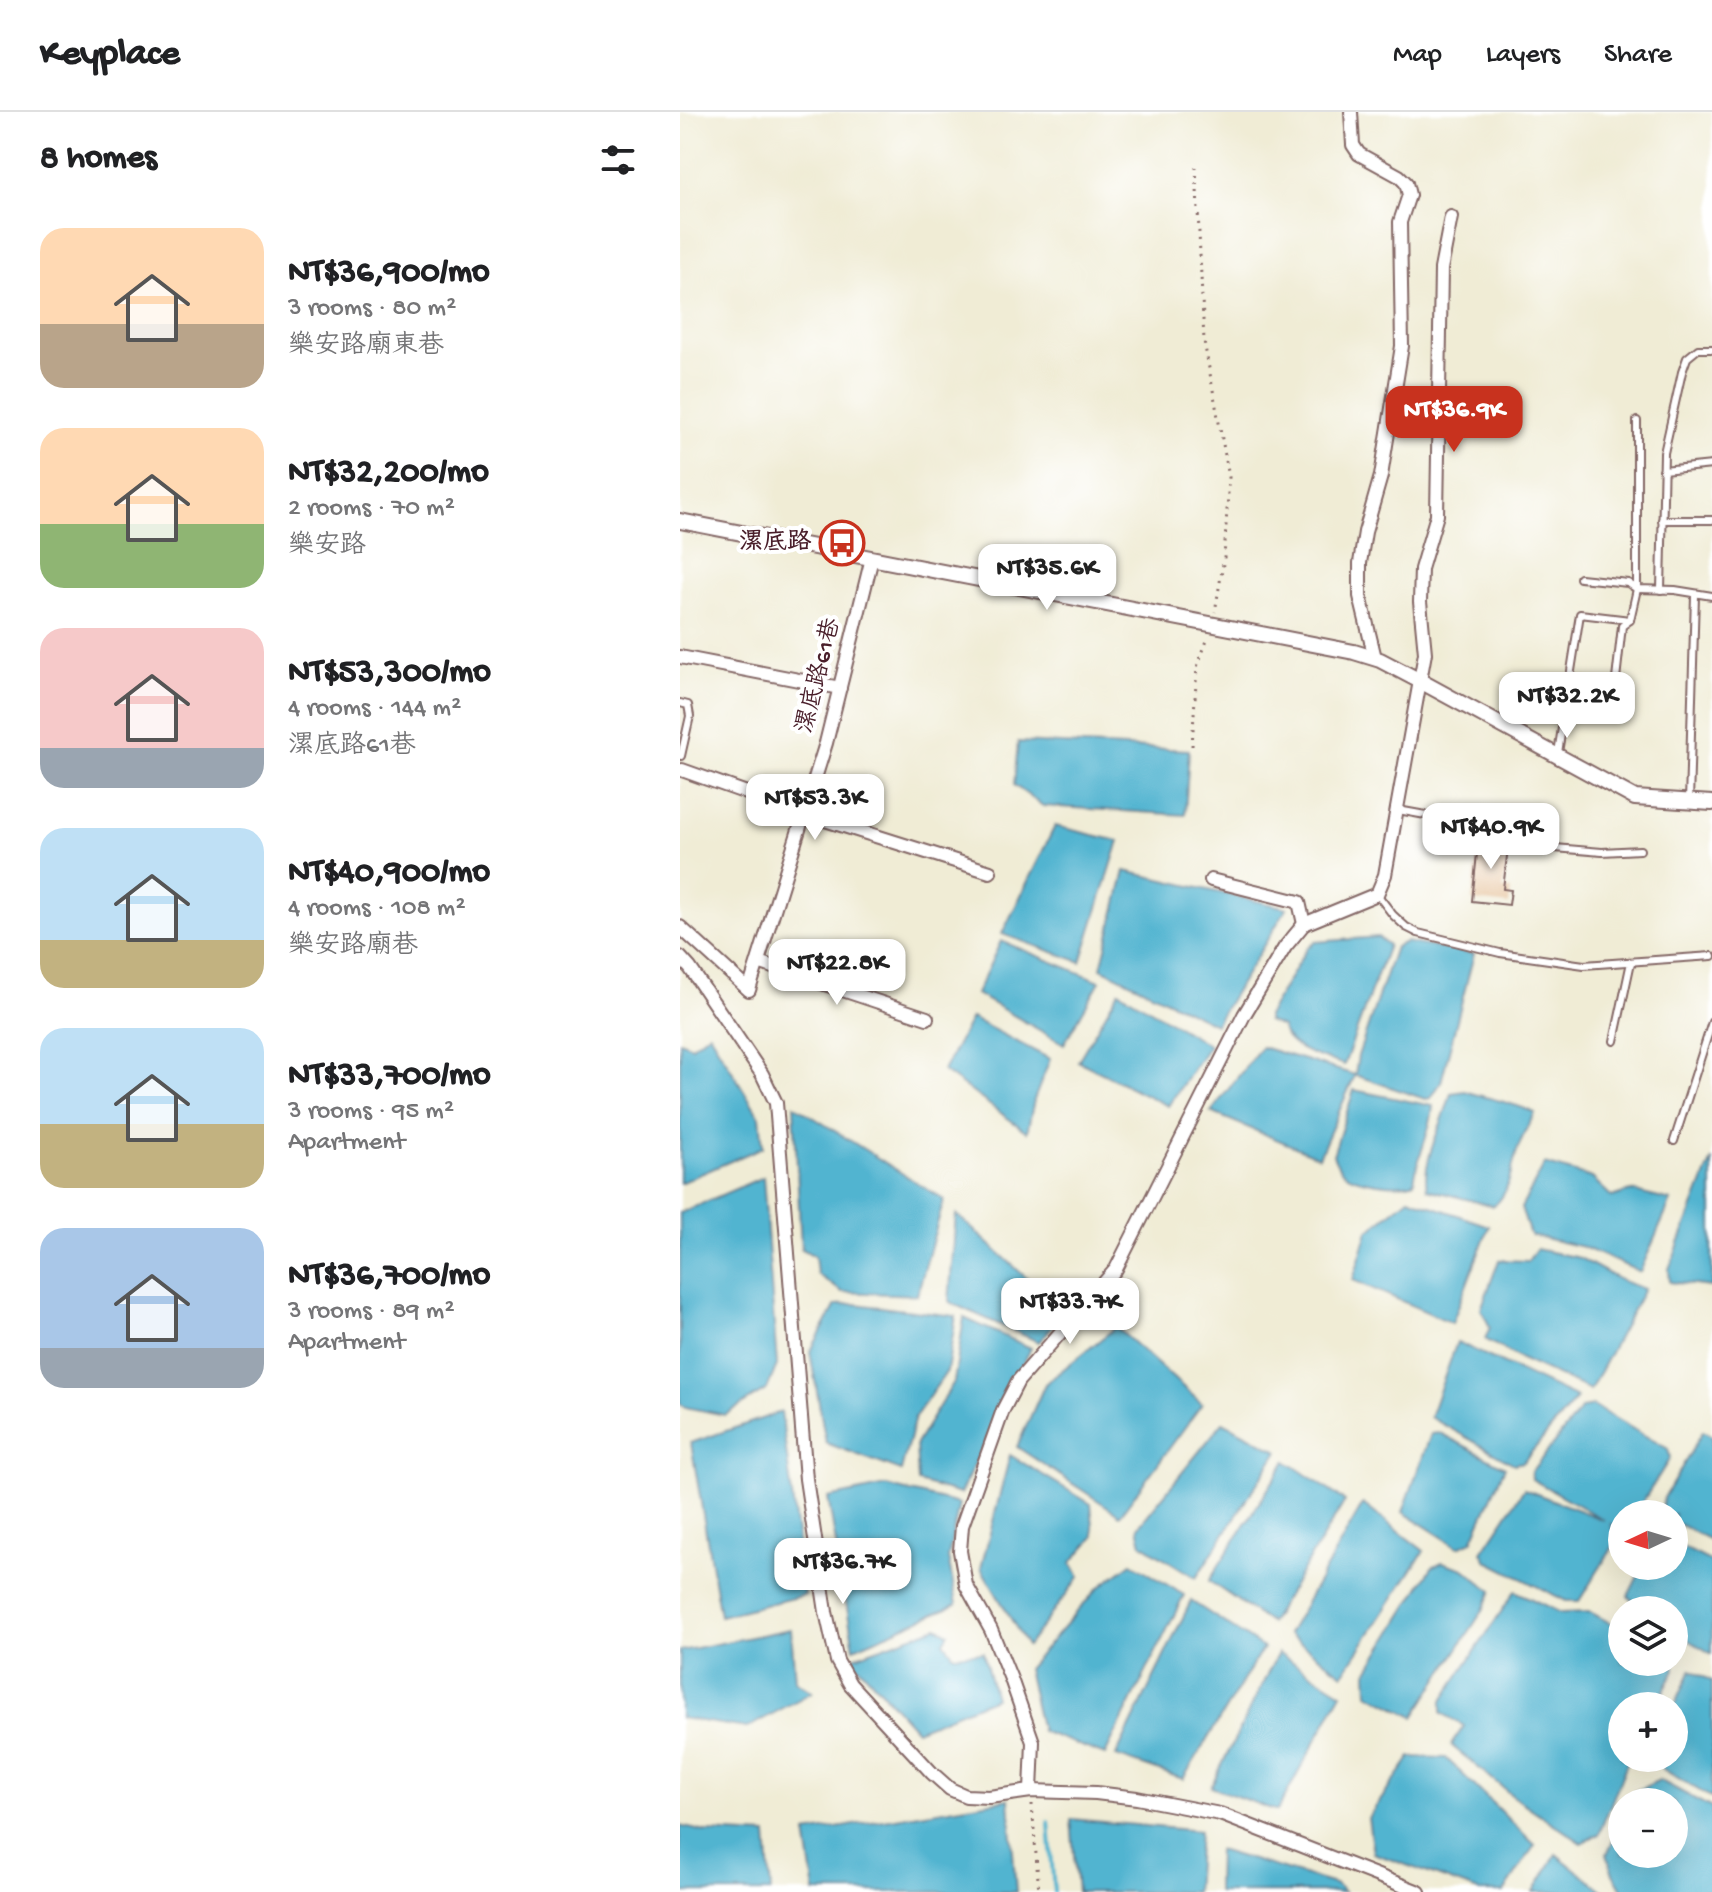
<!DOCTYPE html>
<meta charset="utf-8">
<style>
:root{--surface:#fff;--page:#f6f6f6;--text:#202124;--muted:#757577;--line:#e0e0e0;--accent:#c8321e}
body{margin:0;font-family:"Gochi Hand","LXGW WenKai TC",sans-serif;background:var(--page);color:var(--text);height:100vh;display:flex;flex-direction:column;font-size:30px;white-space:nowrap}
*{box-sizing:border-box;margin:0}
p{font-size:26px;color:var(--muted)}
.icon{flex:none;width:44px;height:44px;fill:none;stroke:currentColor;stroke-width:2;stroke-linecap:round;stroke-linejoin:round}
.map{position:relative;flex:1;overflow:hidden}
.side{display:flex;flex-direction:column;background:var(--surface);width:680px}
.side>*{flex:none}
.needle{width:52px;rotate:266deg}
.controls{position:absolute;left:928px;top:1388px;display:grid;gap:16px}
.controls a{display:grid;place-items:center;width:80px;height:80px;border-radius:50%;background:var(--surface);box-shadow:0 8px 32px #0002;font-size:40px}
.price{position:absolute;translate:-50% -68px;padding:0 18px;border-radius:16px;background:#fff;color:#222;font-size:26px;line-height:52px;filter:drop-shadow(0 2px 4px #0008)}
.price::after{content:'';position:absolute;left:50%;top:48px;width:24px;height:18px;margin-left:-12px;background:inherit;clip-path:polygon(0 0,100% 0,50% 100%)}
.price.active{background:var(--accent);color:#fff}
ul{padding:0;list-style:none}
li{display:flex;align-items:center;gap:24px;height:200px;padding:0 40px}
li span{display:grid;place-items:center;flex:none;width:224px;height:160px;border-radius:24px;color:#555}
li>.icon{margin-inline-start:auto}
span .icon{width:96px;height:96px;fill:#fffc;stroke-width:1}
li b{font-size:34px}
h2{display:flex;justify-content:space-between;align-items:center;height:96px;padding:0 40px;font-size:34px}
header{display:flex;align-items:center;gap:48px;box-sizing:border-box;height:112px;padding:0 40px;background:var(--surface);border-bottom:2px solid var(--line)}
header strong{font-size:38px}
nav{display:flex;gap:44px;margin-inline-start:auto;font-size:28px}
main{display:flex;flex:1;min-height:0}
.map>svg:first-child{display:block}
.water{fill:#51b4d0;stroke:#4e6a7e;stroke-width:2}
.lines{fill:none;stroke-linecap:round;stroke-linejoin:round}
.stream{stroke:#51b4d0;stroke-width:4}
.building{fill:#e1b686}
.service-casing{stroke:#846766;stroke-width:10}
.minor-casing{stroke:#846766;stroke-width:16}
.tertiary-casing{stroke:#846766;stroke-width:18}
.path{stroke:#846766;stroke-width:3;stroke-dasharray:2 6;stroke-linecap:butt}
.service{stroke:#fff;stroke-width:6}
.minor{stroke:#fff;stroke-width:12}
.tertiary{stroke:#fff;stroke-width:14}
.labels{text-anchor:middle;dominant-baseline:central;stroke-width:8;stroke-linejoin:round;paint-order:stroke}
.poi-label{font-size:24px;font-weight:bold;fill:#4a1f2b;stroke:#fff;text-anchor:end}
.street-label{font-size:24px;fill:#4a1f2b;stroke:#fff}
</style>
<header>
<strong>Keyplace</strong>
<nav><a>Map</a><a>Layers</a><a>Share</a></nav>
</header>
<main>
<section class="side">
<h2>8 homes<svg class="icon" aria-label="filters" viewBox="0 0 24 24"><path d="M4 7h16M4 17h16"/><circle cx="9" cy="7" r="2"/><circle cx="15" cy="17" r="2"/></svg></h2>
<ul>
<li><span style="background:linear-gradient(#ffd9b3 60%,#b9a48a 0)"><svg class="icon" aria-label="home" viewBox="0 0 24 24"><path d="M3 11l9-7 9 7M6 9v11h12V9"/></svg></span><div><b>NT$36,900/mo</b><p>3 rooms · 80 m²</p><p>樂安路廟東巷</p></div></li>
<li><span style="background:linear-gradient(#ffd9b3 60%,#8fb573 0)"><svg class="icon" aria-label="home" viewBox="0 0 24 24"><path d="M3 11l9-7 9 7M6 9v11h12V9"/></svg></span><div><b>NT$32,200/mo</b><p>2 rooms · 70 m²</p><p>樂安路</p></div></li>
<li><span style="background:linear-gradient(#f6c9c9 75%,#9aa5b1 0)"><svg class="icon" aria-label="home" viewBox="0 0 24 24"><path d="M3 11l9-7 9 7M6 9v11h12V9"/></svg></span><div><b>NT$53,300/mo</b><p>4 rooms · 144 m²</p><p>漯底路61巷</p></div></li>
<li><span style="background:linear-gradient(#bfe0f5 70%,#c2b280 0)"><svg class="icon" aria-label="home" viewBox="0 0 24 24"><path d="M3 11l9-7 9 7M6 9v11h12V9"/></svg></span><div><b>NT$40,900/mo</b><p>4 rooms · 108 m²</p><p>樂安路廟巷</p></div></li>
<li><span style="background:linear-gradient(#bfe0f5 60%,#c2b280 0)"><svg class="icon" aria-label="home" viewBox="0 0 24 24"><path d="M3 11l9-7 9 7M6 9v11h12V9"/></svg></span><div><b>NT$33,700/mo</b><p>3 rooms · 95 m²</p><p>Apartment</p></div></li>
<li><span style="background:linear-gradient(#a9c7e8 75%,#9aa5b1 0)"><svg class="icon" aria-label="home" viewBox="0 0 24 24"><path d="M3 11l9-7 9 7M6 9v11h12V9"/></svg></span><div><b>NT$36,700/mo</b><p>3 rooms · 89 m²</p><p>Apartment</p></div></li>
</ul>
</section>
<div class="map">
<svg width="1032" height="1780" viewBox="0 0 1032 1780">
<rect width="100%" height="100%" fill="#fff"/>
<filter id="ink" filterUnits="userSpaceOnUse"><feTurbulence type="fractalNoise" baseFrequency=".0125" numOctaves="2"/><feDisplacementMap in="SourceGraphic" scale="16" xChannelSelector="R" yChannelSelector="G"/><feConvolveMatrix kernelMatrix="1 2 1 2 8 2 1 2 1" color-interpolation-filters="sRGB"/></filter>
<filter id="wash" filterUnits="userSpaceOnUse"><feTurbulence type="fractalNoise" baseFrequency=".006" numOctaves="4" result="noise"/><feDisplacementMap in="SourceGraphic" scale="32" xChannelSelector="R" yChannelSelector="G"/><feGaussianBlur stdDeviation="1.8" result="paint"/><feColorMatrix in="noise" values="0 0 0 0 0 0 0 0 0 0 0 0 0 0 0 0 0 1.4 0 .05"/><feComposite in="paint" operator="in"/></filter>
<g filter="url(#wash)">
<rect width="100%" height="100%" fill="#f0ecd5"/>
<!-- water -->
<g class="water">
<path d="M338 630 509 638 505 703 363 694 334 673Z"/>
<path d="M375 714 439 729 401 850 322 822Z"/>
<path d="M445 759 607 796 535 912 421 856Z"/>
<path d="M698 825 708 833 664 953C645 946 605 938 602 915L587 909V904L627 836 635 830Z"/>
<path d="M321 829 420 869 384 932 296 882Z"/>
<path d="M725 830 794 842 761 970 751 986 745 987 675 963 639 1045 531 1000 581 935 675 963 678 944 715 835Z"/>
<path d="M439 879 529 933 488 994 398 949Z"/>
<path d="M291 906 370 947 354 988 347 1020 263 959Z"/>
<path d="M29 921 80 1005 83 1035 0 1071V929L12 934Z"/>
<path d="M674 978 753 994C751 1020 737 1044 734 1070 719 1076 676 1070 663 1060 658 1056 656 1049 653 1043Z"/>
<path d="M785 979C808 987 832 990 855 1001 848 1014 840 1028 836 1042 831 1059 828 1085 813 1094L747 1077C741 1048 764 1011 771 981Z"/>
<path d="M114 993 264 1088 237 1183 162 1180 137 1162 135 1144 121 1137Z"/>
<path d="M1032 1047V1175L990 1170 989 1157Z"/>
<path d="M865 1052 912 1066 932 1085 951 1079 991 1089 960 1160 903 1135 850 1123 841 1096Z"/>
<path d="M83 1065 97 1253 87 1277 45 1303 5 1295 0 1292V1101Z"/>
<path d="M729 1086 809 1114 772 1211 673 1168 688 1119Z"/>
<path d="M276 1102 384 1200 359 1230 269 1190Z"/>
<path d="M856 1137 900 1146 940 1168 964 1177 910 1278 841 1247 805 1227 810 1215 801 1197 819 1148 848 1149Z"/>
<path d="M175 1192 276 1204 267 1259 235 1305 221 1359 146 1331 130 1240 156 1193Z"/>
<path d="M284 1206 351 1236 280 1382 238 1370 236 1332 274 1270Z"/>
<path d="M436 1215 522 1292 440 1403 337 1335 365 1272Z"/>
<path d="M777 1230 897 1286 843 1350 834 1352 750 1305Z"/>
<path d="M913 1294 988 1337 990 1346 955 1402H942V1416L931 1412 936 1430 899 1489H886L807 1449 802 1440 844 1377 924 1408 852 1367 851 1360 902 1296Z"/>
<path d="M101 1300 125 1483 40 1504 11 1331Z"/>
<path d="M543 1310 598 1339 516 1466 462 1432 458 1415Z"/>
<path d="M1023 1319 1032 1324V1429L994 1410V1402H980L984 1386Z"/>
<path d="M760 1321 825 1355 792 1429 778 1435 723 1400 751 1322Z"/>
<path d="M330 1343 411 1392 414 1425 391 1451 400 1464 347 1534 301 1456Z"/>
<path d="M606 1349 665 1389 590 1511 529 1469Z"/>
<path d="M206 1374 279 1392 268 1446 277 1492 174 1536 148 1386Z"/>
<path d="M683 1392 744 1439 663 1562 608 1522Z"/>
<path d="M994 1431 1032 1450V1542L994 1519V1498H962L948 1484 963 1454H994Z"/>
<path d="M762 1450 784 1457 812 1479 803 1498 734 1605 688 1581 687 1560 752 1455Z"/>
<path d="M452 1451 504 1483 425 1643 361 1619 347 1557 418 1476Z"/>
<path d="M835 1479 881 1501 910 1500 942 1517V1550H994V1546L995 1558 976 1594H942V1646H949L919 1722 902 1731 834 1685 771 1633 784 1614 762 1601V1589Z"/>
<path d="M511 1489 583 1536 503 1667 436 1644Z"/>
<path d="M257 1515 269 1521 264 1530 274 1543 303 1540 315 1586 236 1618 171 1546Z"/>
<path d="M111 1517 115 1569 132 1580 67 1616 0 1606V1539Z"/>
<path d="M598 1541 662 1581 597 1699 531 1675Z"/>
<path d="M1011 1558 1032 1569V1686L981 1656 977 1646H994V1595Z"/>
<path d="M731 1645 766 1646 855 1733 824 1780H801L693 1741 688 1706Z"/>
<path d="M979 1668 1032 1696V1780H944L933 1762 927 1742 942 1707V1742H994V1690H950L954 1680Z"/>
<path d="M329 1687 336 1780H135L126 1721Z"/>
<path d="M391 1707 519 1719 515 1780H397Z"/>
<path d="M0 1714 26 1720 87 1723 91 1780H0Z"/>
<path d="M538 1738 657 1773 664 1780H537Z"/>
<path d="M876 1742 924 1780H854Z"/>
</g>
<g class="lines">
<!-- stream -->
<path class="stream" d="M369 1710 374 1780"/>
</g>
<g id="blocks">
<!-- building -->
<path class="building" d="M799 723 829 727 823 777 831 778 829 793 792 789Z"/>
</g>
</g>
<g filter="url(#ink)">
<use href="#blocks" fill-opacity="0" stroke="#846766" stroke-width="2"/>
<g class="lines">
<!-- service casing -->
<g class="service-casing">
<g id="service">
<path d="M983 358 1032 353"/>
<path d="M982 408H1032"/>
<path d="M900 466 948 471 957 477 995 478 1032 484"/>
<path d="M981 478 984 341 1002 260 1007 246 1018 237H1032"/>
<path d="M891 568 935 576 942 514 950 508 957 477V309"/>
<path d="M0 591 8 593 10 604 1 644"/>
<path d="M878 641 900 502 950 508"/>
<path d="M1009 690 1015 483"/>
<path d="M718 698 795 712 875 736 922 740 960 738"/>
<path d="M697 782 713 803 726 815 738 821 820 841 904 853 1032 844"/>
<path d="M934 929 951 850"/>
<path d="M994 1029 1032 910"/>
</g>
</g>
<!-- minor casing -->
<g class="minor-casing">
<g id="minor">
<path d="M671 0 673 33 679 42 719 64 726 71 729 83 720 110 722 234 701 364 685 420 680 451V484L695 546"/>
<path d="M0 545 160 576"/>
<path d="M2 658 126 702 310 760"/>
<path d="M531 768 619 790 624 812 697 782 705 763 745 541 740 490 741 457 757 403 761 157 771 105"/>
<path d="M0 815 69 878 146 631 192 446"/>
<path d="M0 845 10 856 82 962 96 991 126 1367 146 1500 157 1549 170 1572 252 1661 270 1677 286 1684 309 1685 351 1679 416 1681 457 1686 540 1702 739 1780"/>
<path d="M78 850 247 906"/>
<path d="M351 1679 353 1630 331 1567 311 1518 286 1473 280 1439 282 1414 323 1298 338 1269 436 1157 564 903 605 835 624 812"/>
</g>
</g>
<!-- tertiary casing -->
<g class="tertiary-casing">
<path id="tertiary" d="M0 409 674 540 700 548 742 570 955 686 1032 691"/>
</g>
<!-- path -->
<g class="path">
<path d="M516 55 524 229 549 365 544 446 535 500"/>
<path d="M512 634 517 555 528 526"/>
<path d="M352 1692 359 1780"/>
</g>
<!-- service -->
<use href="#service" class="service"/>
<!-- minor -->
<use href="#minor" class="minor"/>
<!-- tertiary -->
<use href="#tertiary" class="tertiary"/>
</g>
</g>
<!-- icons -->
<defs>
<g id="bus-ring" transform="scale(2.3)"><circle r="9.5" fill="#fff" stroke="#c8321e" stroke-width="1.5"/><path d="M-5-6H5V4H4V6H2V4H-2V6H-4V4H-5ZM-3.5-4V0h7V-4ZM-3.5 1.2v1.5H-2V1.2ZM2 1.2v1.5H3.5V1.2Z" fill="#c8321e"/></g>
</defs>
<g fill-rule="evenodd">
<use href="#bus-ring" x="162" y="431"/>
</g>
<g class="labels">
<!-- poi labels -->
<g class="poi-label">
<text x="131" y="431">漯底路</text>
</g>
<!-- street labels -->
<g class="street-label">
<text transform="translate(140 564) rotate(-76)">漯底路61巷</text>
</g>
</g>
</svg>
<div class="controls">
<a><svg class="needle" viewBox="-14 -14 28 28"><path d="M0-13l5 13h-10z" fill="#e53935"/><path d="M0 13l5-13h-10z" fill="#757577"/></svg></a>
<a><svg class="icon" aria-label="layers" viewBox="0 0 24 24"><path d="M12 4l9 5-9 5-9-5zM3 14l9 5 9-5"/></svg></a>
<a>+</a>
<a>−</a>
</div>
<b class="price active" style="left:774px;top:342px">NT$36.9K</b>
<b class="price" style="left:367px;top:500px">NT$35.6K</b>
<b class="price" style="left:887px;top:628px">NT$32.2K</b>
<b class="price" style="left:135px;top:730px">NT$53.3K</b>
<b class="price" style="left:811px;top:759px">NT$40.9K</b>
<b class="price" style="left:157px;top:895px">NT$22.8K</b>
<b class="price" style="left:390px;top:1234px">NT$33.7K</b>
<b class="price" style="left:163px;top:1494px">NT$36.7K</b>
</div>
</main>
